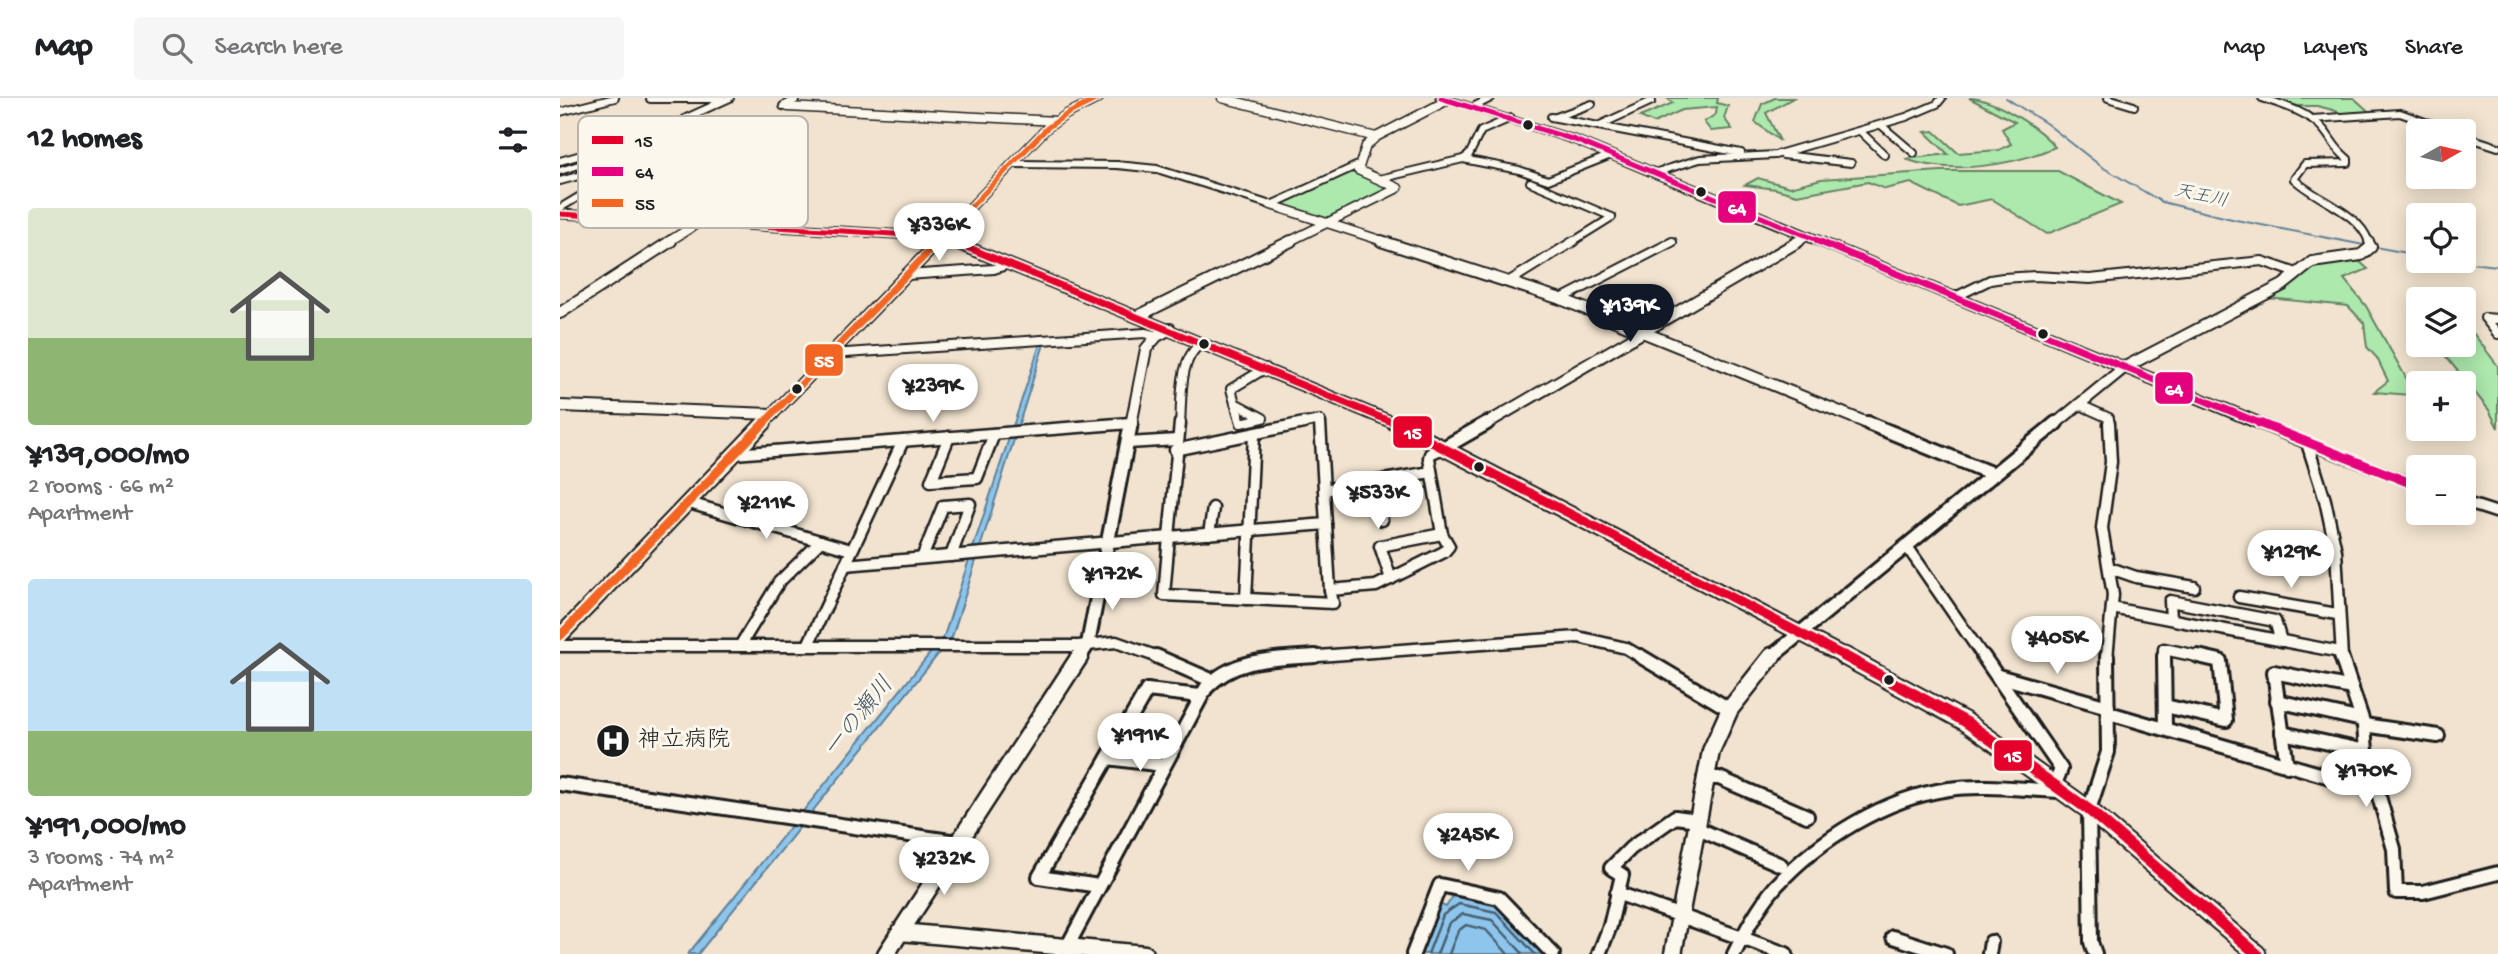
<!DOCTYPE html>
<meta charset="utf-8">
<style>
:root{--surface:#fff;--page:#f6f6f6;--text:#202124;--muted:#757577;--line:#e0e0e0;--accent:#111827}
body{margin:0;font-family:"Gochi Hand","Klee One",sans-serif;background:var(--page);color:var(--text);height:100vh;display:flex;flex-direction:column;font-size:26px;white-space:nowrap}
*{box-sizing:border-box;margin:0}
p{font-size:23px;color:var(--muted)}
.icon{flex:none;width:38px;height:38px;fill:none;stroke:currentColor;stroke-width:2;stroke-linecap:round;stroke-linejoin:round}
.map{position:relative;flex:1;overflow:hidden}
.details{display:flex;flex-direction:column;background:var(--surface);width:560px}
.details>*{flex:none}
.needle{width:46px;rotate:82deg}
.controls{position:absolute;left:1846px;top:21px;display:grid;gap:14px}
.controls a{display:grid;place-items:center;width:70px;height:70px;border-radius:7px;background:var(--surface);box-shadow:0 4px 18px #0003;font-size:35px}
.price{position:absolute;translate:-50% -60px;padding:0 16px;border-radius:24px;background:#fff;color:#222;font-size:23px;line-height:46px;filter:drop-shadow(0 2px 4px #0008)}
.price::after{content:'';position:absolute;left:50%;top:42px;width:21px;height:16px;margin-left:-10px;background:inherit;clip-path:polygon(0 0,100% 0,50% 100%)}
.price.on{background:var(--accent);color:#fff}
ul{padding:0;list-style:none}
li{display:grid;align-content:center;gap:14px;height:371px;padding:0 28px}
li span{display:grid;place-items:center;height:217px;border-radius:7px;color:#555}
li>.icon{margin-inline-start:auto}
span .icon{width:126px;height:126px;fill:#fffc;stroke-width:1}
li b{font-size:30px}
h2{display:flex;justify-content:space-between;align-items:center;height:84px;padding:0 28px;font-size:30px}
header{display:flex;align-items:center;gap:42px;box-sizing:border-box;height:98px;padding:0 35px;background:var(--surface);border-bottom:2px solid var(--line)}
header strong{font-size:33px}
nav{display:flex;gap:38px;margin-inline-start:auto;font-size:24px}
.search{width:490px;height:63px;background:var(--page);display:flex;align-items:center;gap:18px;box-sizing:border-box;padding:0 24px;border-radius:7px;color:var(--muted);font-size:26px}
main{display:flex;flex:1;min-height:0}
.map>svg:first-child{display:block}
.green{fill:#ade8ad;stroke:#648264;stroke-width:2}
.water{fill:#8dc5ec;stroke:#608199;stroke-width:2}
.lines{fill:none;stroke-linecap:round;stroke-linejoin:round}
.shore{stroke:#49606f;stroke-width:2.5}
.stream{stroke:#608199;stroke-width:2}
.minor-far3-casing{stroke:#1c1c1c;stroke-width:10}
.minor-far2-casing{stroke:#1c1c1c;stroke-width:12}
.minor-far1-casing{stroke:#1c1c1c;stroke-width:15}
.minor-casing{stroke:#1c1c1c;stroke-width:18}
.tertiary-far3-casing{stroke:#1c1c1c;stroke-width:11}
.tertiary-far2-casing{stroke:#1c1c1c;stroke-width:14}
.tertiary-far1-casing{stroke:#1c1c1c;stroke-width:18}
.tertiary-casing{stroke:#1c1c1c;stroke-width:21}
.trunk-casing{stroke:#1c1c1c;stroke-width:5}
.minor-far3{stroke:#fbf7ec;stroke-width:6}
.minor-far2{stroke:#fbf7ec;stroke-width:8}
.minor-far1{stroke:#fbf7ec;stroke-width:10}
.minor{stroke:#fbf7ec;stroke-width:12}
.tertiary-far3{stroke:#fbf7ec;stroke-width:8}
.tertiary-far2{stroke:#fbf7ec;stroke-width:10}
.tertiary-far1{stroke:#fbf7ec;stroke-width:12}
.tertiary{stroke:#fbf7ec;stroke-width:16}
.trunk{fill:#fbf7ec;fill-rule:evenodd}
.bus-1-far3-casing{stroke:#fbf7ec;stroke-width:9}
.bus-1-far2-casing{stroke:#fbf7ec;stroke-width:11}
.bus-1-far1-casing{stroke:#fbf7ec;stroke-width:14}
.bus-1-casing{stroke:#fbf7ec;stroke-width:17}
.bus-2-far2-casing{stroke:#fbf7ec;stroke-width:9}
.bus-2-far1-casing{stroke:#fbf7ec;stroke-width:11}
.bus-2-casing{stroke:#fbf7ec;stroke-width:14}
.bus-3-far2-casing{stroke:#fbf7ec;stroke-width:9}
.bus-3-far1-casing{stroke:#fbf7ec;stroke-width:11}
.bus-3-casing{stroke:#fbf7ec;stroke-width:14}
.bus-1-far3{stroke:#e4002b;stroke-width:5}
.bus-1-far2{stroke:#e4002b;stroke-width:7}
.bus-1-far1{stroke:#e4002b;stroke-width:9}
.bus-1{stroke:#e4002b;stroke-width:11}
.bus-2-far2{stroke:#e5007d;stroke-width:5}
.bus-2-far1{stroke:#e5007d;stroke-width:7}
.bus-2{stroke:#e5007d;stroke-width:9}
.bus-3-far2{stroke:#f26522;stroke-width:5}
.bus-3-far1{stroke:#f26522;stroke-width:7}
.bus-3{stroke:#f26522;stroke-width:9}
.bus-dot{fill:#1c1c1c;stroke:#fbf7ec;stroke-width:2.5}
.labels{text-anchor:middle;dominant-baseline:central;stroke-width:6;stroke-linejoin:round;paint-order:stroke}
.far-water-label{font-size:18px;font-style:italic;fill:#445765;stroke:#fbf7ec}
.near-poi-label{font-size:23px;fill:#1c1c1c;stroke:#fbf7ec;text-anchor:start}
.near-water-label{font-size:24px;font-style:italic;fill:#445765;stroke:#fbf7ec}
.key{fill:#fbf7ec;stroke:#b8b5ae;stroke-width:2}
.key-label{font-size:19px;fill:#1c1c1c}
.line-badge{stroke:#fbf7ec;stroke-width:2.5}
.badge-label{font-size:19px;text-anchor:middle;font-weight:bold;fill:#fff}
</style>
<header>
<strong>Map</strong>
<div class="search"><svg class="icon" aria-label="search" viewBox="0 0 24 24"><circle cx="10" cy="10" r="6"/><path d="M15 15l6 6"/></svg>Search here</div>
<nav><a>Map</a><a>Layers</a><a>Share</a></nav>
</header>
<main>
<section class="details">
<h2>12 homes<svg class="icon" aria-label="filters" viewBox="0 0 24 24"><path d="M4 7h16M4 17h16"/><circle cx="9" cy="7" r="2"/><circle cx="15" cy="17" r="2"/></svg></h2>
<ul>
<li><span style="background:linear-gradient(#dfe7d0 60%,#8fb573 0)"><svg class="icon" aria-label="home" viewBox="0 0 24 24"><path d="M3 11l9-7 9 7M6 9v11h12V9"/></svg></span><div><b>¥139,000/mo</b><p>2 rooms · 66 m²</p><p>Apartment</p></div></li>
<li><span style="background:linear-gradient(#bfe0f5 70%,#8fb573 0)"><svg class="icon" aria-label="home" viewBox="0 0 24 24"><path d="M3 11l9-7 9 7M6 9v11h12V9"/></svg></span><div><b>¥191,000/mo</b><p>3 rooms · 74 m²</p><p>Apartment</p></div></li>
</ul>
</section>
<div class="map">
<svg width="1938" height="856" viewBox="0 0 1938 856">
<rect width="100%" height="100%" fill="#f1e3cf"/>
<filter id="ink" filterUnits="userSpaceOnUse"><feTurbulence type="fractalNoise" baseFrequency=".0143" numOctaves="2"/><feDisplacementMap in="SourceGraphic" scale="14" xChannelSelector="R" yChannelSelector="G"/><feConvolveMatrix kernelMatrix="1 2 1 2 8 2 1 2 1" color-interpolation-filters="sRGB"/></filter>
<g filter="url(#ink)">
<!-- green -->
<g class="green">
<path d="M1107 0H1158L1157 5 1168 8 1164 20 1172 31 1151 33 1144 24 1156 16 1157 9 1122 12 1094 25 1080 19 1113 5Z"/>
<path d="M1215 0H1233L1206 15 1220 43 1195 24 1202 6Z"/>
<path d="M1409 0C1433 0 1480 30 1495 49 1452 68 1390 77 1345 61L1388 56 1365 34 1374 33 1398 55 1439 52 1451 46 1442 31 1455 24Z"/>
<path d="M1713 0H1794L1816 20 1796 21 1773 12 1757 8H1737Z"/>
<path d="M789 73 830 90 767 121 717 106Z"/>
<path d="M1381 73H1498L1561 106 1487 136 1432 101 1398 108 1351 85 1325 91 1308 84 1237 97 1216 91 1185 87 1198 80 1230 89 1261 81Z"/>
<path d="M1790 162 1800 164 1808 171 1784 181 1806 208 1850 287V297L1814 294 1828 283 1817 260 1807 249 1804 225 1788 208 1707 200 1738 183 1750 170Z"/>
<path d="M1904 223 1938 268V330L1929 312 1883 255 1880 247H1904Z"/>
</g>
<!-- water -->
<g class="water">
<path d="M480 246H484L392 539 138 856H128L384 538Z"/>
<path d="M893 798 940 808 984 856H861L879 806 886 809Z"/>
</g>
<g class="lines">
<!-- shore -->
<g class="shore">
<path d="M868 856 883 817 899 806 936 814 975 856"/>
<path d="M877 856 889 825 903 816 932 822 963 856"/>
<path d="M889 856 898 833 906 827 926 832 948 856"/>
</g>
<!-- stream -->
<g class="stream">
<path d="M1446 0 1487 26 1542 69 1602 104 1676 122 1809 148"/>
<path d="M110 60 116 68"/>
<path d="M1815 149 1858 157"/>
<path d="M1889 163 1938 168"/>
</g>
<!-- minor-far3 casing -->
<g class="minor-far3-casing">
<g id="minor-far3">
<path d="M92 0 90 1H163"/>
<path d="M1548 0 1574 8"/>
<path d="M1702 0C1723 7 1748 14 1763 31 1773 43 1774 50 1788 61V65L1745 66 1734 81C1757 103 1798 113 1809 144"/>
<path d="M228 9 223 8 235 2 234 0"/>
<path d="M913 9 931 0"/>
<path d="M0 14 55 0"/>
<path d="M991 19 1181 55"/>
<path d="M996 19 1032 6"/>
<path d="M1752 21 1840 15 1890 33"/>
<path d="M1040 27 1092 3"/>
<path d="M1321 27 1354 55"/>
<path d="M1300 33 1325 57"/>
<path d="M1904 38 1938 49"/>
<path d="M1223 57 1291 65"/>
<path d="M903 61 909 57 921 33 951 20"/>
<path d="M0 63 53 48 62 53 0 73"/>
<path d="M453 66 557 67 597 71 711 107 798 67"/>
<path d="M1094 75 1140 61 1215 57 1346 19 1377 6 1382 0"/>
<path d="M819 81 903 61 959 72 988 82 1051 57"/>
<path d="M0 83 33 74 24 64"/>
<path d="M970 84 1052 119"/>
<path d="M0 110 25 95 107 61 103 53 112 46 111 40 126 20 170 0"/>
<path d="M1012 144 1052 119"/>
</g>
</g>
<!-- minor-far2 casing -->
<g class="minor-far2-casing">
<g id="minor-far2">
<path d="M1809 143 1811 149"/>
<path d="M347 177 434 171 449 166"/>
<path d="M948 184 1014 143"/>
<path d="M1395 199 1430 182 1443 180 1475 178 1530 181 1702 163 1737 175"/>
<path d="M1001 201 1112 144"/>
<path d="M1938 221 1925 220 1938 236"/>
<path d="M271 256 585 235 597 238"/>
<path d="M675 305 703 320 681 325Z"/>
<path d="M675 305 671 291 706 270"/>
<path d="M1518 306 1549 320V327"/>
<path d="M547 327 573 325"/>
<path d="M620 327C622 303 618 258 643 245"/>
<path d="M736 327 760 322V327"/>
</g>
</g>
<!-- minor-far1 casing -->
<g class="minor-far1-casing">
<g id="minor-far1">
<path d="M760 325 764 392"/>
<path d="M389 339 371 383 417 380 434 336"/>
<path d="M568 345 617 342"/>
<path d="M1747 345 1765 402 1776 453 1782 560"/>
<path d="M615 352 744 325"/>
<path d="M175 356 570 325"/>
<path d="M814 383 822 422"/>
<path d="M129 405 291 452"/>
<path d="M766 426 770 492 816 488 884 454 889 448 882 436 869 360 870 356 885 349"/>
<path d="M649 436 653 410"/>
<path d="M1346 447 1424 560"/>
<path d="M362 460 383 408 410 406 391 458"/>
<path d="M285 467 609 439 620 325"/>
<path d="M1550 470 1576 479 1634 489"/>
<path d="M831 481 820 448 882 436"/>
<path d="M770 492 773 505 604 497 609 439 766 426 764 392 871 374"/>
<path d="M1679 499 1777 516"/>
<path d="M686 501 694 337"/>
<path d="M1552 510 1780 554"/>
<path d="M1611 521 1610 503 1715 523 1721 543"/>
<path d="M248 547 343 343"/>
<path d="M0 548H518L556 544 601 560"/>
<path d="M180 548 219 484 261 443"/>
<path d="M731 560 1018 539 1066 550 1083 560"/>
<path d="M1547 560 1553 497 1542 430 1551 364 1549 325"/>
<path d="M1604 560V551L1646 560"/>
</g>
</g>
<!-- minor casing -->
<g class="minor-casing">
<g id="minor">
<path d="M596 558 651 582"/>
<path d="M1080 558 1169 611"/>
<path d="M1423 558 1501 671 1495 686"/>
<path d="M1604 558 1605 631"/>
<path d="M1781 558 1804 627 1806 653 1834 751 1836 794H1863L1938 775"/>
<path d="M1438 578 1548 609"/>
<path d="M1717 603 1802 622"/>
<path d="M1605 608 1666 622 1660 563 1638 558"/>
<path d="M1549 615 1818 693"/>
<path d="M1804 627 1878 638"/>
<path d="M1722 635 1806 653"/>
<path d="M548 660 603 667"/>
<path d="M1727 668 1714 574 1792 590"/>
<path d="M1144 680H1159L1247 718"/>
<path d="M0 686 397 744"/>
<path d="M1136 730 1221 767"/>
<path d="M539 788 479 779 587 592 640 598"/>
<path d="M1057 795 1226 856"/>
<path d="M1333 839 1386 856"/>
<path d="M507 849 646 590C675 559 716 561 755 558"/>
<path d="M853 856 880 787 939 800 993 856"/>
<path d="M1039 856 1050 828 1062 777 1051 770 1071 750 1115 719 1138 722"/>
<path d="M1174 856C1186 832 1198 809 1216 788 1259 741 1325 700 1389 691 1426 686 1464 692 1501 693"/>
<path d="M1429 856 1431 844"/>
<path d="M1535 856 1531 844 1529 712 1548 654 1547 558"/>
</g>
</g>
<!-- tertiary-far3 casing -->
<g class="tertiary-far3-casing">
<g id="tertiary-far3">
<path d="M662 0 816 39"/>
<path d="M228 9 497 23"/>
<path d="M711 107 826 144"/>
<path d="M0 116 383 139 396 144"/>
<path d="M108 144 138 125"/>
<path d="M377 144 487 30 507 16 539 0"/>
<path d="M728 144 838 90 798 72 806 48 816 39 888 2"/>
<path d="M1237 144 1247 138"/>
</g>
</g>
<!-- tertiary-far2 casing -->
<g class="tertiary-far2-casing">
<g id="tertiary-far2">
<path d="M392 143 839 327"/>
<path d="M821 143 1001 201 1312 327"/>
<path d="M0 215 111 143"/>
<path d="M578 218 731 143"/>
<path d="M0 308 213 316"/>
<path d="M202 327 379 143"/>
<path d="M571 327 586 251 597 238 610 231"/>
<path d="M924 327 1239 143"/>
<path d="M1494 327 1565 269 1723 187 1752 164 1801 157 1811 149"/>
</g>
</g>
<!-- tertiary-far1 casing -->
<g class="tertiary-far1-casing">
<g id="tertiary-far1">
<path d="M835 325 1288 560"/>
<path d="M1308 325 1433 376"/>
<path d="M885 349 927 325"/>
<path d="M0 538 204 325"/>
<path d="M519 560 528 546 571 325"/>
<path d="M1210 560 1496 325"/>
</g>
</g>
<!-- tertiary casing -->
<g class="tertiary-casing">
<g id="tertiary">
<path d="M1284 558 1406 624 1529 712 1697 856"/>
<path d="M340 834 585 856"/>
<path d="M326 856 520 558"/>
<path d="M1113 856 1151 653 1170 611 1212 558"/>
</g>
</g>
<!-- trunk casing -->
<g class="trunk-casing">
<g id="trunk">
<path d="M877 0H890L1018 40 1752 342 1858 383V392L1742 348 1012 44Z"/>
<path d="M1904 399 1938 410V420L1904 409Z"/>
</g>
</g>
<!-- minor-far3 -->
<use href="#minor-far3" class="minor-far3"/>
<!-- minor-far2 -->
<use href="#minor-far2" class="minor-far2"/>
<!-- minor-far1 -->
<use href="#minor-far1" class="minor-far1"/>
<!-- minor -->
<use href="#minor" class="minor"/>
<!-- tertiary-far3 -->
<use href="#tertiary-far3" class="tertiary-far3"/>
<!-- tertiary-far2 -->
<use href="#tertiary-far2" class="tertiary-far2"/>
<!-- tertiary-far1 -->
<use href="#tertiary-far1" class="tertiary-far1"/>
<!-- tertiary -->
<use href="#tertiary" class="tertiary"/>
<!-- trunk -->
<use href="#trunk" class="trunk"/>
<!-- bus-1-far3 casing -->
<g class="bus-1-far3-casing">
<path id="bus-1-far3" d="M0 116 383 139 396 144"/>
</g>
<!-- bus-1-far2 casing -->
<g class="bus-1-far2-casing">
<path id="bus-1-far2" d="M392 143 839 327"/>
</g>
<!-- bus-1-far1 casing -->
<g class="bus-1-far1-casing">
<path id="bus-1-far1" d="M835 325 1288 560"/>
</g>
<!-- bus-1 casing -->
<g class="bus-1-casing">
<path id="bus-1" d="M1284 558 1406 624 1529 712 1697 856"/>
</g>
<!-- bus-2-far2 casing -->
<g class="bus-2-far2-casing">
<path id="bus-2-far2" d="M881 0 1015 42 1262 144"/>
</g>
<!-- bus-2-far1 casing -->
<g class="bus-2-far1-casing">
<path id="bus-2-far1" d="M1258 143 1704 327"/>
</g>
<!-- bus-2 casing -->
<g class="bus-2-casing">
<path id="bus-2" d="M1699 325 1858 388"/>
</g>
<!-- bus-3-far2 casing -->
<g class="bus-3-far2-casing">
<path id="bus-3-far2" d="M377 144 487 30 507 16 539 0"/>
</g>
<!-- bus-3-far1 casing -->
<g class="bus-3-far1-casing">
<path id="bus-3-far1" d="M202 327 379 143"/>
</g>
<!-- bus-3 casing -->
<g class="bus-3-casing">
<path id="bus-3" d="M0 538 204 325"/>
</g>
<!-- bus-1-far3 -->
<use href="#bus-1-far3" class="bus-1-far3"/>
<!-- bus-1-far2 -->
<use href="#bus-1-far2" class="bus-1-far2"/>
<!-- bus-1-far1 -->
<use href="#bus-1-far1" class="bus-1-far1"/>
<!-- bus-1 -->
<use href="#bus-1" class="bus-1"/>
<!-- bus-2-far2 -->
<use href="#bus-2-far2" class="bus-2-far2"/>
<!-- bus-2-far1 -->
<use href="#bus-2-far1" class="bus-2-far1"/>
<!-- bus-2 -->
<use href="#bus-2" class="bus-2"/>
<!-- bus-3-far2 -->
<use href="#bus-3-far2" class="bus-3-far2"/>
<!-- bus-3-far1 -->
<use href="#bus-3-far1" class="bus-3-far1"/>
<!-- bus-3 -->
<use href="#bus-3" class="bus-3"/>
</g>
</g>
<!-- icons -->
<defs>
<g id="hospital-disc" transform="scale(1.75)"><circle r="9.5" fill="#1c1c1c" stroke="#fbf7ec"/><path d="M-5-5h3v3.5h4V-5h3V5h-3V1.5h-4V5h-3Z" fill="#fff"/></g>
</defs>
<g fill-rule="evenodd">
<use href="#hospital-disc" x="53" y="643"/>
</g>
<!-- markers -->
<g class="bus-dot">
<circle cx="968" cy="27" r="6"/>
<circle cx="1141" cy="94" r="6"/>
<circle cx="1483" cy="236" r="6"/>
<circle cx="644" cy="246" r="6"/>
<circle cx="237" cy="291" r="6"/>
<circle cx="919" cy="369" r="6"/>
<circle cx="1329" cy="582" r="6"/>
</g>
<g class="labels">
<!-- far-water labels -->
<g class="far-water-label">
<text transform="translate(1641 99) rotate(12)">天王川</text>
</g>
<!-- near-poi labels -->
<g class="near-poi-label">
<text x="78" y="643">神立病院</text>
</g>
<!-- near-water labels -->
<g class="near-water-label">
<text transform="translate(300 620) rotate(-51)">一の瀬川</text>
</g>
</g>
<!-- legend -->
<rect x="18" y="18" width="230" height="112" rx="10" class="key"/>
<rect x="32" y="38" width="31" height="8" fill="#e4002b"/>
<rect x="32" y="69" width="31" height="9" fill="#e5007d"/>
<rect x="32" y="101" width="31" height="8" fill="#f26522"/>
<g class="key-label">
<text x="75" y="49">15</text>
<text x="75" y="80">64</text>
<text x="75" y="112">55</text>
</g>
<g class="line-badge">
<rect x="1157" y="92" width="40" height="34" rx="7" fill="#e5007d"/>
<rect x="244" y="245" width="40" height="34" rx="7" fill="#f26522"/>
<rect x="1594" y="273" width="40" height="34" rx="7" fill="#e5007d"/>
<rect x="832" y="317" width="41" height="34" rx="7" fill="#e4002b"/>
<rect x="1433" y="641" width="40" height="33" rx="7" fill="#e4002b"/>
</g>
<g class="badge-label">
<text x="1177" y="116">64</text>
<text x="264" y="269">55</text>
<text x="1614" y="297">64</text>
<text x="853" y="341">15</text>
<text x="1453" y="664">15</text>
</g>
</svg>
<div class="controls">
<a><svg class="needle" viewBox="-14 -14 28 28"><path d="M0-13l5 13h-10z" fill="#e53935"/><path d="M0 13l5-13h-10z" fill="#757577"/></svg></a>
<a><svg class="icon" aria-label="locate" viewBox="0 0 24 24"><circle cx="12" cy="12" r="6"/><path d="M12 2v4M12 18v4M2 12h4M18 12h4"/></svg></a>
<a><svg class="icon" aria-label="layers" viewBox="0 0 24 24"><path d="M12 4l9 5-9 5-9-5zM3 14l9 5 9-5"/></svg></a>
<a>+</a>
<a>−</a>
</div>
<b class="price" style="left:379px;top:165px">¥336K</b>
<b class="price on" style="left:1070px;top:246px">¥139K</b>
<b class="price" style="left:373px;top:326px">¥239K</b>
<b class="price" style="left:818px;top:433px">¥533K</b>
<b class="price" style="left:206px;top:443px">¥211K</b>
<b class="price" style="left:1731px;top:492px">¥129K</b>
<b class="price" style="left:552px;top:514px">¥172K</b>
<b class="price" style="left:1497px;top:578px">¥405K</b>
<b class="price" style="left:580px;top:675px">¥191K</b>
<b class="price" style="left:1806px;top:711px">¥170K</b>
<b class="price" style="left:908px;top:775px">¥245K</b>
<b class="price" style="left:384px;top:799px">¥232K</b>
</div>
</main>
